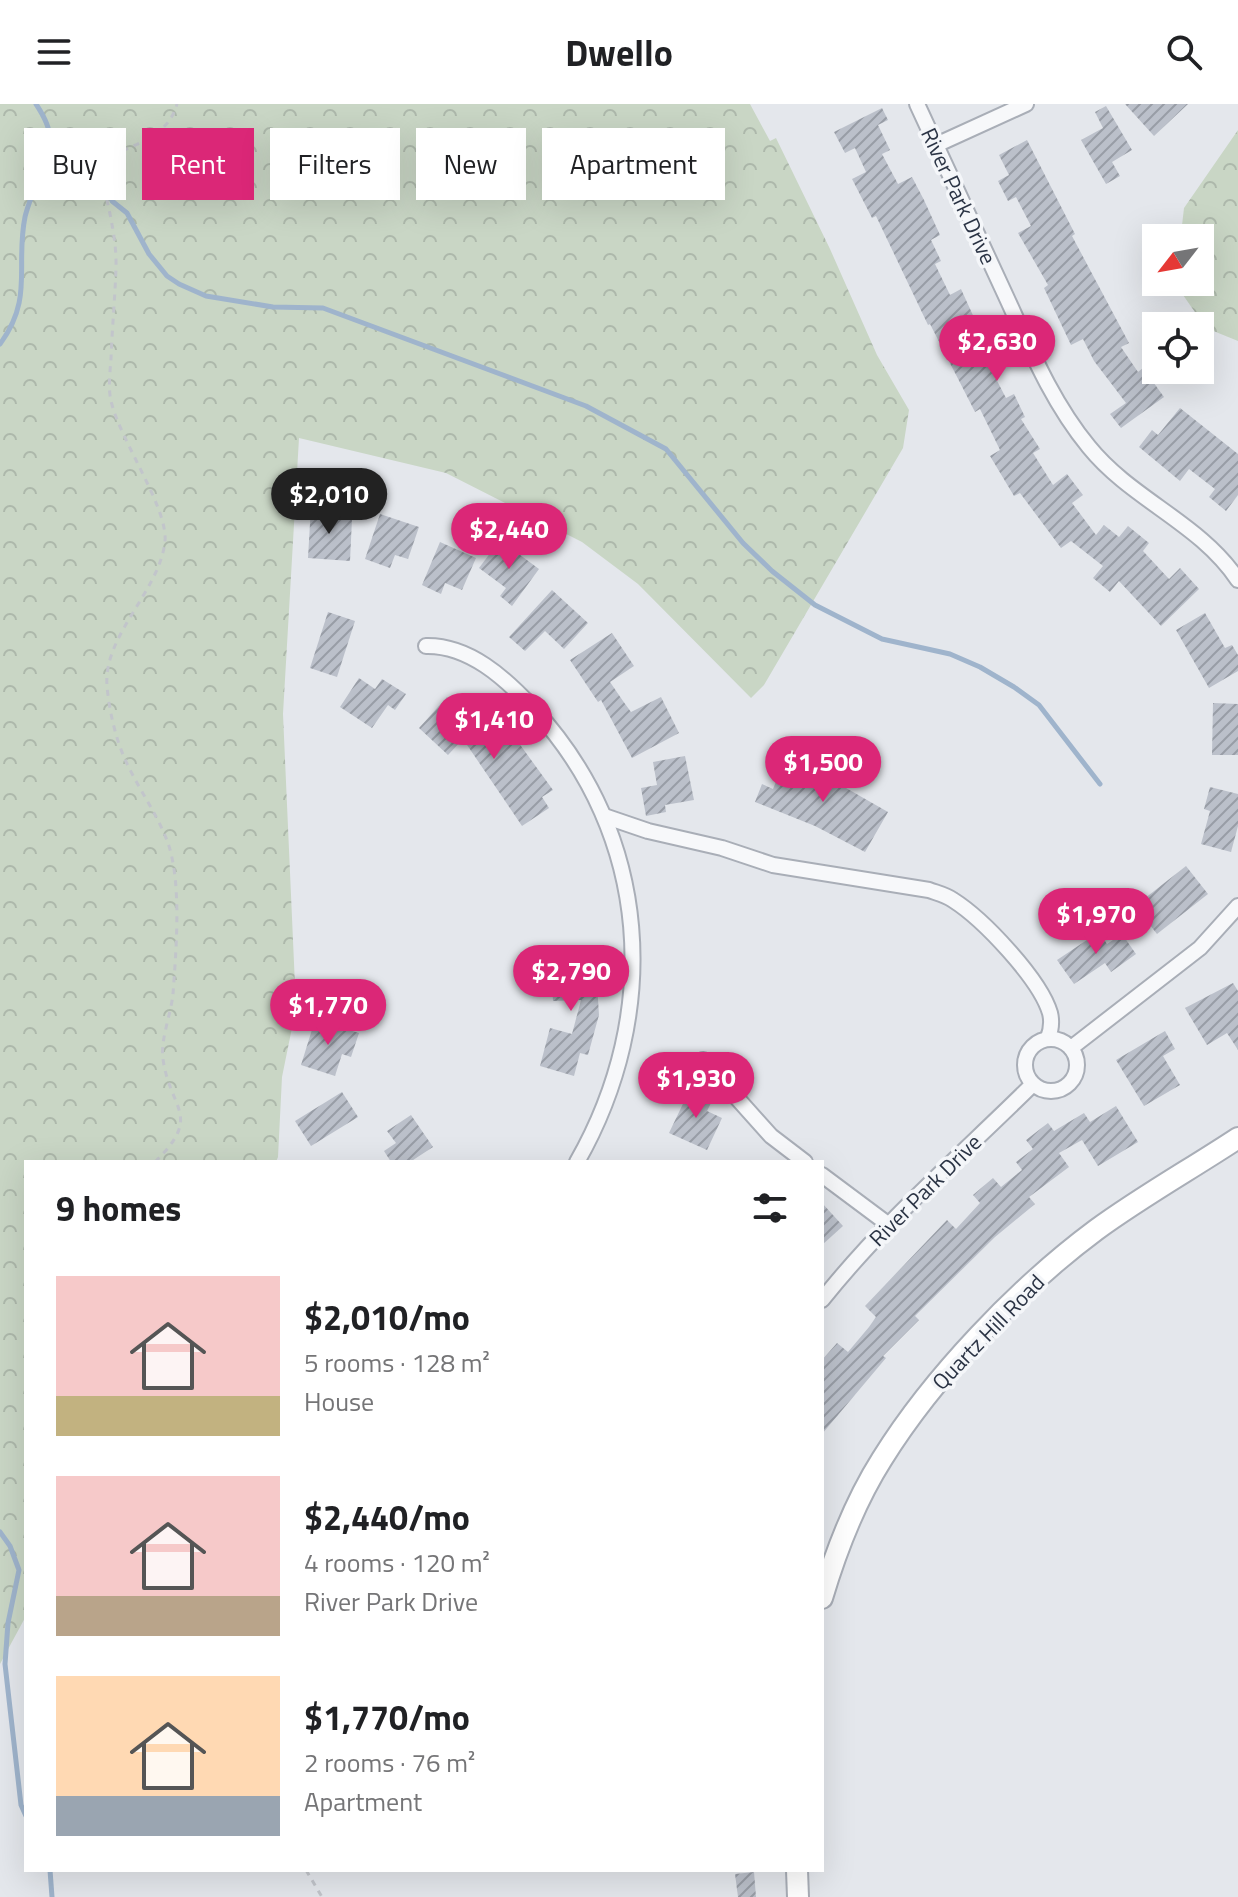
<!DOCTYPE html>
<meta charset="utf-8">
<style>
:root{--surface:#fff;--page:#f6f6f6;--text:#202124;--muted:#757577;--accent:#db2777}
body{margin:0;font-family:"Titillium Web",sans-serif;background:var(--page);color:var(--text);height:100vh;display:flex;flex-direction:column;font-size:30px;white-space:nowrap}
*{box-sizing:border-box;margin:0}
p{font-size:26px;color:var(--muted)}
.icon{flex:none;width:44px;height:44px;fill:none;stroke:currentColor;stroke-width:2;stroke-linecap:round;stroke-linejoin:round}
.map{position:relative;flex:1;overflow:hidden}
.sheet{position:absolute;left:24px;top:1056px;width:800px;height:712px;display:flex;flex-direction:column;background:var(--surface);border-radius:0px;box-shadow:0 8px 32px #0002}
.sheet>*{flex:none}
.banner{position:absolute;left:24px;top:24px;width:800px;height:72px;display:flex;gap:16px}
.needle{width:52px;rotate:239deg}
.tools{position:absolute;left:1142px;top:120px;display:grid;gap:16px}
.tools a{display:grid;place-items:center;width:72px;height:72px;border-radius:0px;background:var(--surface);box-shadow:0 8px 32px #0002;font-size:40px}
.price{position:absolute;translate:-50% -68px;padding:0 18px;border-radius:28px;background:var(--accent);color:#fff;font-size:26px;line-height:52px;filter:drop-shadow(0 2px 4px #0008)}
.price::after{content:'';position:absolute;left:50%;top:48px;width:24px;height:18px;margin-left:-12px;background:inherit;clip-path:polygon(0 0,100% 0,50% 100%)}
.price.current{background:#222;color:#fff}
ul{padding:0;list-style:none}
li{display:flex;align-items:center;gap:24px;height:200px;padding:0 32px}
li span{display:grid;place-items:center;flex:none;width:224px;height:160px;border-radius:0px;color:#555}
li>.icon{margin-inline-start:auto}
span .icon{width:96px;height:96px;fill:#fffc;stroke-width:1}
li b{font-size:34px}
h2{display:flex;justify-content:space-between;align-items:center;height:96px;padding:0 32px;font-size:34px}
.chip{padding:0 28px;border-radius:0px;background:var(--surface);box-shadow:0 8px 32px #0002;font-size:28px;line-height:72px}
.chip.current{background:var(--accent);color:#fff}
header{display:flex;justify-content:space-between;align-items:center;height:104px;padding:0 32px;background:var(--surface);font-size:36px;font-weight:700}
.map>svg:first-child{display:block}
.forest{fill:url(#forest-crowns)}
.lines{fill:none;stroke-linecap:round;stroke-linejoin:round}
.stream{stroke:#9fb4cc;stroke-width:5}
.building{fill:url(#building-hatch)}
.street-casing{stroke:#a9aeb7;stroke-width:18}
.secondary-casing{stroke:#a9aeb7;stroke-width:24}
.path{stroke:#c2c5cb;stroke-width:3;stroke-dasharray:6 6;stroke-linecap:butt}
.street{stroke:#f7f8fa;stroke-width:14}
.secondary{stroke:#fff;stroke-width:20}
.labels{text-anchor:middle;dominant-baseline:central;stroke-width:7;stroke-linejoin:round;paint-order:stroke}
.street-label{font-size:22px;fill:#2b3445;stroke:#f4f6f9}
</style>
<header><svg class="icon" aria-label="menu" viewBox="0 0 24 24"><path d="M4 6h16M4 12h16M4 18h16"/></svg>Dwello<svg class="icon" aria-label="search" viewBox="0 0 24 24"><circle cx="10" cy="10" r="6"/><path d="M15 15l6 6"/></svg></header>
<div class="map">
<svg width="1238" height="1793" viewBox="0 0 1238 1793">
<defs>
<pattern id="forest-crowns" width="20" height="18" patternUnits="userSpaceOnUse" patternTransform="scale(2)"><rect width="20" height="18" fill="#c9d6c5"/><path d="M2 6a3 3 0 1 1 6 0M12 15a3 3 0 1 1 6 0" fill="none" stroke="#adb8ab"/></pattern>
<pattern id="building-hatch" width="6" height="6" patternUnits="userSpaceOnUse" patternTransform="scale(2)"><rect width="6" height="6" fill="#bbc0ca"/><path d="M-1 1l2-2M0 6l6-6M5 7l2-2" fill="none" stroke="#989da6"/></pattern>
</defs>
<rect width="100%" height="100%" fill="#e4e7ec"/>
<!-- forest -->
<g class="forest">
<path d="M0 0H750L770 37 776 34 830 145 877 251 909 306 903 344 764 581 751 594 638 480 582 438 446 369 299 334 283 610 296 904 282 973 278 1053 276 1058H26V1512L0 1560Z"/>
<path d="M1238 26V237L1206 224 1183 191 1182 178H1200V134H1181V130L1184 104Z"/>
</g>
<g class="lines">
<!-- stream -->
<g class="stream">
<path d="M50 36 102 37 113 42 112 97 127 109 149 150 167 172 179 180 206 192 273 203 323 204 586 302 666 345 743 439 772 467 815 501 882 535 950 550 980 563 1014 583 1039 601 1100 680"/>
<path d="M0 240C34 194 15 162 25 113 29 94 50 51 50 35 50 24 42 9 36 0"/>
<path d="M0 1428 10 1442 19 1466 8 1519 5 1560 21 1701 26 1712"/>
<path d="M50 1766 52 1793"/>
</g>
</g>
<!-- building -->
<g class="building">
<path d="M1125 0H1188L1154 32Z"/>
<path d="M1106 2 1132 46 1112 58 1120 72 1106 80 1081 36 1103 24 1095 8Z"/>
<path d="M882 4 888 16 878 21 890 46 882 50 898 80 912 73 924 96 940 131 931 136 941 157 935 160 950 191 961 185 976 218 978 217 990 239 980 244 1006 294 1014 290 1025 313 1021 315 1040 345 1033 349 1053 381 1067 370 1083 391 1072 399 1096 431 1104 421 1119 433 1128 422 1149 439 1143 447 1169 475 1180 464 1199 485 1161 522 1119 477 1110 488 1093 474 1103 462 1071 437 1061 444 1020 389 1014 392 990 352 1000 346 980 305 975 308 930 220 928 221 876 112 872 114 852 75 866 68 855 44 845 49 834 28Z"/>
<path d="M1027 36 1075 130 1072 132 1129 239 1121 243 1138 268 1143 264 1164 293 1121 324 1110 310 1126 299 1094 257 1083 235 1071 241 1044 184 1048 181 1018 129 1031 122 1016 93 1008 97 998 77 1009 71 999 51Z"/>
<path d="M1180 304 1238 350V391L1226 407 1209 393 1215 385 1189 365 1180 377 1139 343 1152 326 1158 331Z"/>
<path d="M311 402 329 404 328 413 352 415 350 457 308 454Z"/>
<path d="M380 410 419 423 408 455 395 451 390 464 365 455Z"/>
<path d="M500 436 539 465 512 502 500 492 506 484 479 464Z"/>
<path d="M440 438 476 454 462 486 445 479 441 490 422 481Z"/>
<path d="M552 486 588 519 564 545 545 527 525 547 509 533Z"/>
<path d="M328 508 355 517 337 573 310 564Z"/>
<path d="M1205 509 1225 544 1232 541 1238 551V567L1209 584 1176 526Z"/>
<path d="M612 529 634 562 610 578 623 597 631 608 661 593 679 629 632 654 601 596 598 598 570 556Z"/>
<path d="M359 574 375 585 382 575 406 590 395 606 388 601 372 624 340 603Z"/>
<path d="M447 593 466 611 459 619 479 638 495 627 503 639 513 631 553 686 542 693 549 704 522 722 463 635 448 651 419 624Z"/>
<path d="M1213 599 1238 600V651H1212Z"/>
<path d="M685 652 694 696 665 701 666 708 646 712 641 684 657 681 653 658Z"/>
<path d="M786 653 826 669 825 672 888 708 865 748 815 722 755 698 762 680 773 685Z"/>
<path d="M1210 683 1238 690V722L1231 748 1201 740 1210 707 1204 705Z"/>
<path d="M1186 762 1208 790 1157 830 1135 802Z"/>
<path d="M1099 828 1107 840 1122 830 1136 850 1111 868 1105 859 1074 880 1057 856Z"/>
<path d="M585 848 587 880H597L599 911 588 951 580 949 574 972 540 962 550 924 572 930 581 896 553 897 550 850Z"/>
<path d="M1233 879 1238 887V946L1227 929 1207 941 1185 904Z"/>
<path d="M315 916 359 929 351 953 342 950 335 972 301 961Z"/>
<path d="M1165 927 1175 945 1163 952 1180 981 1144 1002 1116 956Z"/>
<path d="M691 983 714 993 707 1007 722 1014 707 1046 669 1029Z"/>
<path d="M342 988 358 1013 311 1042 295 1017Z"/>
<path d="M1116 1002 1138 1038 1098 1062 1082 1036 1059 1049 1069 1063 1029 1093 1035 1100 995 1133 915 1212 919 1216 883 1252 886 1254 822 1330V1256L837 1239 848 1248 869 1223 876 1213 865 1202 947 1116 956 1125 980 1099 973 1091 993 1074 1001 1083 1022 1066 1016 1058 1033 1045 1026 1036 1048 1019 1054 1027 1084 1009 1090 1018Z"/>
<path d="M411 1011 433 1043 410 1058H391L384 1047 396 1039 387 1027Z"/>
<path d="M822 1099 843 1122 822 1141Z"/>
<path d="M754 1768 756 1793H738L735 1770Z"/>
</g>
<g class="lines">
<!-- street casing -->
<g class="street-casing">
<g id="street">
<path d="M917 0C946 63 975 126 1004 188 1029 242 1051 297 1089 343 1132 396 1200 419 1238 476"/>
<path d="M936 41 1026 0"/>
<path d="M426 542C469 541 505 574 533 604 651 731 662 909 577 1058"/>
<path d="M604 712 648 727 722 744 773 761 929 786C937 789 946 791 953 796 983 815 1040 875 1050 909 1052 917 1051 926 1048 934"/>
<circle cx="1051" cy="961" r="26"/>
<path d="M1071 944 1200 844 1238 802"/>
<path d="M703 956 771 1032 805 1058"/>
<path d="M822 1071 889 1121"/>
<path d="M822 1196C884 1118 961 1051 1032 981"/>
</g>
</g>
<!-- secondary casing -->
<g class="secondary-casing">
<g id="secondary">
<path d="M822 1494C836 1447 856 1396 882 1355 933 1273 1018 1184 1096 1126 1141 1093 1191 1065 1238 1034"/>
<path d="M797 1766 798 1793"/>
</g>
</g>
<!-- path -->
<g class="path">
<path d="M155 1058C203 1011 170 1006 163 955 160 937 171 910 173 890 176 847 182 780 168 739 157 709 137 683 124 653 115 632 109 605 107 582 103 531 160 487 165 437 168 404 120 336 111 297 108 284 110 268 111 255 112 225 115 194 116 164 117 129 105 91 98 57 127 43 168 35 177 0"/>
<path d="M306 1766 322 1793"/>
</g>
<!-- street -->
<use href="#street" class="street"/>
<!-- secondary -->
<use href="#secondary" class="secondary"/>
</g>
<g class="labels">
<!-- street labels -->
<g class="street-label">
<text transform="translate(959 92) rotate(65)">River Park Drive</text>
<text transform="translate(925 1086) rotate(-45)">River Park Drive</text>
<text transform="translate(988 1228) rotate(-46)">Quartz Hill Road</text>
</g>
</g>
</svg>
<div class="tools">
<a><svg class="needle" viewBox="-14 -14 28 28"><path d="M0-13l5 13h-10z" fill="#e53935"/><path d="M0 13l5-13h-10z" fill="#757577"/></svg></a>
<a><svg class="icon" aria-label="locate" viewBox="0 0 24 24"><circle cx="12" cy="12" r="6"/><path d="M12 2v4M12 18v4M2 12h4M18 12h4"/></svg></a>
</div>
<b class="price" style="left:997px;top:279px">$2,630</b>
<b class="price current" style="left:329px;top:432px">$2,010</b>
<b class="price" style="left:509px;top:467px">$2,440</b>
<b class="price" style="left:494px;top:657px">$1,410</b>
<b class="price" style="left:823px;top:700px">$1,500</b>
<b class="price" style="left:1096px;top:852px">$1,970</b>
<b class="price" style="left:571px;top:909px">$2,790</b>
<b class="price" style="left:328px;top:943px">$1,770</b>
<b class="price" style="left:696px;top:1016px">$1,930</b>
<div class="banner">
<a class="chip">Buy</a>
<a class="chip current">Rent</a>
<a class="chip">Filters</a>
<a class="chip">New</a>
<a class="chip">Apartment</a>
</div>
<section class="sheet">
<h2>9 homes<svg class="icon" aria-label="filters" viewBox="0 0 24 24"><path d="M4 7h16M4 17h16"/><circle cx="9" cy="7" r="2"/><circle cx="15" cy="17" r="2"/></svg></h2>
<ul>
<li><span style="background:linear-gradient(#f6c9c9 75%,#c2b280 0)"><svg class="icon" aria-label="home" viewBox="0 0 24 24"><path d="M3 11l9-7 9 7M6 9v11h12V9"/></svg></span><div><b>$2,010/mo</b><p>5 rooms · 128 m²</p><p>House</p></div></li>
<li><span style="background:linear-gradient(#f6c9c9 75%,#b9a48a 0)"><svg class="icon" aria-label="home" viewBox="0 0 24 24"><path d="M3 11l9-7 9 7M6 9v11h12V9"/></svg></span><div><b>$2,440/mo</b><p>4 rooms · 120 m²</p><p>River Park Drive</p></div></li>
<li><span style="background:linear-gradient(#ffd9b3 75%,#9aa5b1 0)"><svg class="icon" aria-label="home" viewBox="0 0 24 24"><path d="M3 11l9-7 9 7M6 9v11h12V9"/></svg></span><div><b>$1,770/mo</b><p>2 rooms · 76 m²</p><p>Apartment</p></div></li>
</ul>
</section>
</div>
